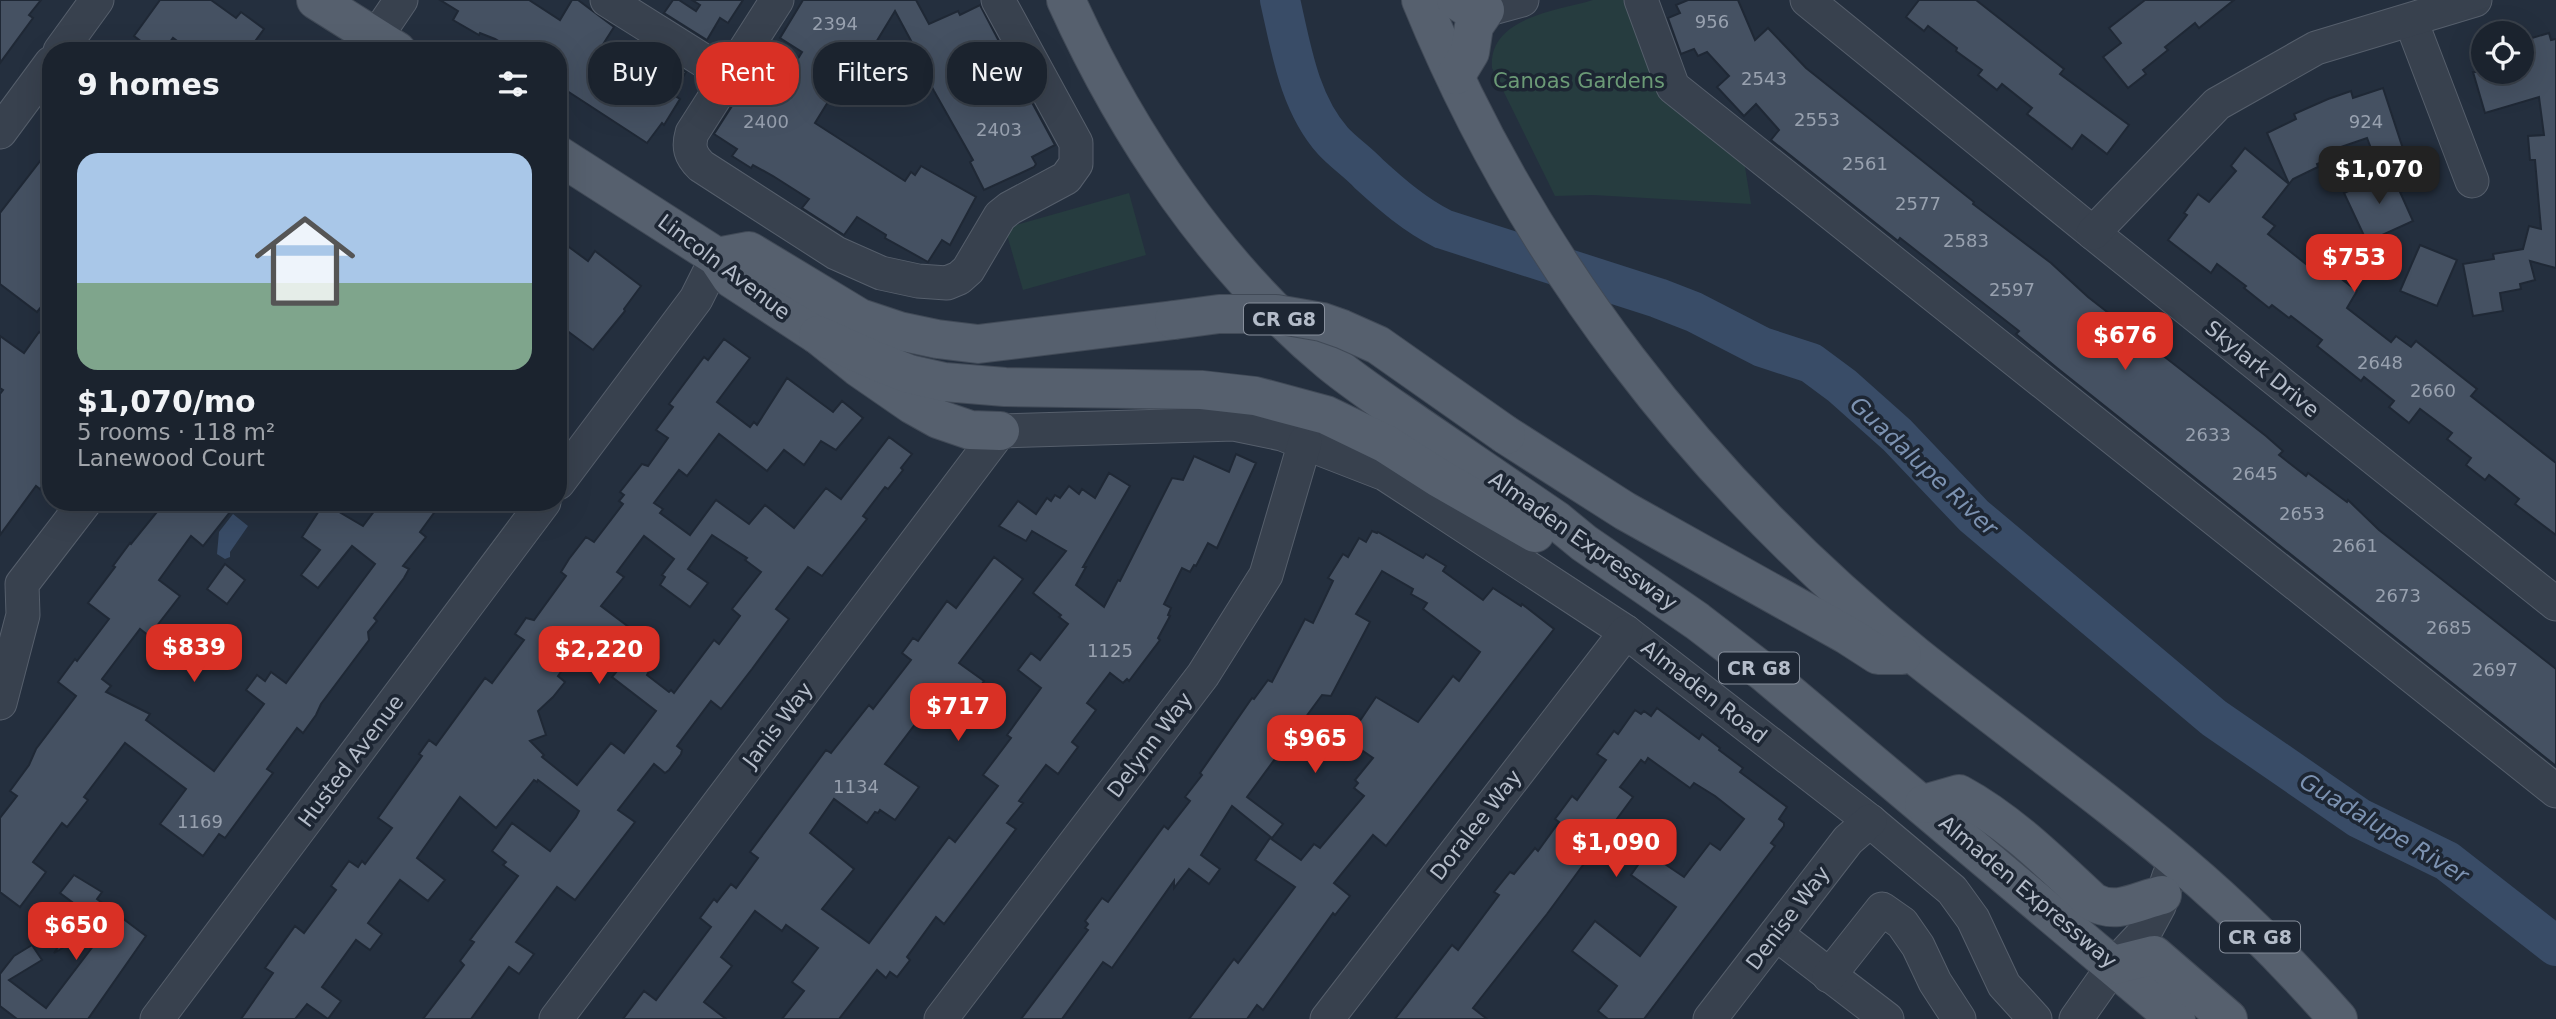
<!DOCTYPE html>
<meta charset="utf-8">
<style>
:root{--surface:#1b232e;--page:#242b36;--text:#f1f3f6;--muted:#a0a4aa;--line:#39404a;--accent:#d93025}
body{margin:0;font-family:"DejaVu Sans",sans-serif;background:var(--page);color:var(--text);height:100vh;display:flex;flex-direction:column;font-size:26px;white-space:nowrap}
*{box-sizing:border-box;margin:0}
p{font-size:23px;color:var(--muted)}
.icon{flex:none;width:38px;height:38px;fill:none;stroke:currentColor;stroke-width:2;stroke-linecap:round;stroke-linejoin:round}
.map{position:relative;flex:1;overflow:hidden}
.panel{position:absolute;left:42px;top:42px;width:525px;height:469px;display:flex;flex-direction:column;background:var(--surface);border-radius:28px;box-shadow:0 7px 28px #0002,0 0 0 2px var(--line)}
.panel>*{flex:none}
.banner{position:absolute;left:588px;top:42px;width:665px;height:63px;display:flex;gap:14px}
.controls{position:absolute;left:2471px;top:21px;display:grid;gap:14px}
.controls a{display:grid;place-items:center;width:63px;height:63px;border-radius:50%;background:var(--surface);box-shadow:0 7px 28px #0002,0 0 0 2px var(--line);font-size:35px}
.price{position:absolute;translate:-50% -60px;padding:0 16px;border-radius:14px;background:var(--accent);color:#fff;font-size:23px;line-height:46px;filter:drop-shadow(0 2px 4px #0008)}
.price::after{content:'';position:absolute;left:50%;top:42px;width:21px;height:16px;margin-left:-10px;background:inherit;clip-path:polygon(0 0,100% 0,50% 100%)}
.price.selected{background:#222;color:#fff}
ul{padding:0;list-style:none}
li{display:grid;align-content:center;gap:14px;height:371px;padding:0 35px}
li+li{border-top:2px solid var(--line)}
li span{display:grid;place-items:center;height:217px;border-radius:21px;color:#555}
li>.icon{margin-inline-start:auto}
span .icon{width:126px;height:126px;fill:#fffc;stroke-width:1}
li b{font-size:30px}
h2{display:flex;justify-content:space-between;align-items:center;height:84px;padding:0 35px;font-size:30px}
.chip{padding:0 24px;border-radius:28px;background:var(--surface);box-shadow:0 7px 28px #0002,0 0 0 2px var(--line);font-size:24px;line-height:63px}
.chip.selected{background:var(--accent);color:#fff}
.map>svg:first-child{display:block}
.green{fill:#263c3f}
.water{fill:#394c67}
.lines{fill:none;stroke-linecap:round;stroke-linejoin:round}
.river{stroke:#394c67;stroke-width:40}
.building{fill:#455162;stroke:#1f2835;stroke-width:2;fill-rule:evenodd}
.minor-casing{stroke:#565f6c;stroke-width:35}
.major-casing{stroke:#414a57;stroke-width:40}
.minor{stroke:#38414e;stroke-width:33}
.major{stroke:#56606e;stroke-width:38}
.major-bridge-casing{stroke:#414a57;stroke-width:40;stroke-linecap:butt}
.major-bridge{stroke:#56606e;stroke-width:38}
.labels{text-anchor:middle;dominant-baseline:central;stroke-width:7;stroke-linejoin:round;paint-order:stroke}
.number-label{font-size:18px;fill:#98a1af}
.shield{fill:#1d2633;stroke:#878f9c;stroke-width:2}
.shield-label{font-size:19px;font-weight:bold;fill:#b4bcc9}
.park-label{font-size:21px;fill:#6b9a76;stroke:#1d2633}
.street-label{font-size:21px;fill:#b4bcc9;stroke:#1d2633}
.water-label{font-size:23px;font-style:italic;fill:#7c92b1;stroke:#1d2633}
</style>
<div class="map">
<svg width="2556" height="1019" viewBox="0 0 2556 1019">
<rect width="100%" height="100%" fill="#242f3e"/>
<!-- green -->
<g class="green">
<path d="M1593 0H1628L1744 161 1751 204 1593 195 1555 196 1492 68C1488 17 1557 11 1593 0Z"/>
<path d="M1129 193 1146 255 1023 290 1005 228Z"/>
</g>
<!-- water -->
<path class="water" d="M233 514 248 526 230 552V557L225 559 217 554 219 532Z"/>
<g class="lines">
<!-- river -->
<path class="river" d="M1280 0C1291 48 1299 103 1333 141 1344 153 1358 162 1369 174 1392 195 1415 215 1443 229L1658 298 1694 312 1762 347 1811 363 1842 386 1897 435 1974 516 2214 718 2359 818 2447 861 2556 946"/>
</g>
<!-- building -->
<g class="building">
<path d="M0 0H41L29 15 33 18 0 63Z"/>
<path d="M160 0H211L236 18 241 12 264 29 248 51H191L173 38 163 51H154L134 36Z"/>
<path d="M440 0H529L560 20 572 0H578L614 27 602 46 631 65 643 45 686 72 672 94 680 99 664 125 662 123 647 143 558 85V51H515L495 39 480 33 479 35 453 20 458 11Z"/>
<path d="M673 0H679L696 11 700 5 692 0H743L728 23 720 18 707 40 664 13Z"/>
<path d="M803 0H916L929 24 958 11 960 15 980 5 1003 49 982 60 997 90 1014 82 1016 86 1022 84 1055 145 1032 157 1036 164 1034 167 984 190 970 162 973 160 934 91 920 64 923 63 895 11 864 62 861 60 845 87 839 84 815 123 905 181 911 172 915 175 921 166 976 197 950 245 942 240 928 262 885 238 886 235 857 217 844 235 802 208 809 199 773 176 753 165 751 168 732 156 737 149 714 134 752 75 754 77 757 72 774 83 777 79 783 83 802 52 780 38Z"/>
<path d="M1688 0H1738L1755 40 1768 28 1806 68 1974 202 1973 204 2051 263 2088 297 2266 436 2283 451 2279 455 2306 476 2308 473 2347 502 2348 500 2379 530 2556 669V766L2057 368 2016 334 2019 331 1900 238 1898 241 1771 140 1779 130 1756 104 1744 116 1717 87 1729 76 1707 52 1698 56 1694 49 1681 54 1668 18 1680 13 1676 5Z"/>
<path d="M1919 0H1976L2064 69 2060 74 2129 125 2107 154 2082 135 2072 149 2027 114 2032 108 2002 84 1997 90 1978 75 1982 70 1956 51 1957 48 1928 26 1924 31 1906 17Z"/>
<path d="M2145 0H2234L2199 28 2195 23 2165 47 2168 50 2143 70 2146 74 2128 88 2103 57 2121 43 2109 28Z"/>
<path d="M2549 33 2551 40 2556 39V268L2530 261 2535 280 2520 284 2521 289 2500 293 2503 311 2473 316 2463 264 2494 259 2493 254 2523 249 2529 226 2541 229 2535 160H2530L2528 136 2544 135 2539 97 2485 113 2473 72H2522V41Z"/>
<path d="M2383 88 2406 158 2379 169 2367 138 2332 150 2335 156 2317 164 2318 167 2293 179 2263 217 2275 226 2268 234 2311 268 2317 260 2357 291 2347 308 2391 342 2396 336 2411 347 2416 341 2477 389 2471 396 2556 463V535L2515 504 2519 499 2489 475 2485 480 2466 465 2471 458 2447 439 2452 433 2420 409 2409 423 2389 407 2394 401 2364 377 2361 381 2317 346 2322 340 2291 316 2289 318 2272 305 2269 308 2244 288 2246 286 2217 264 2211 273 2168 240 2187 215 2184 213 2198 194 2209 202 2236 171 2231 166 2245 148 2289 184 2267 133 2296 119 2294 114 2328 99 2351 91 2353 98Z"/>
<path d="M51 147V295L37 312 0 284V213Z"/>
<path d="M2396 170 2405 190 2400 192 2413 221 2367 242 2344 193Z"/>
<path d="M558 239 588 261 595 251 641 286 624 309 625 311 593 350 558 324Z"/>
<path d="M2420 245 2457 260 2437 306 2400 291Z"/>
<path d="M39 332 51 340V474L40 489 36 486 0 535V394L3 390 0 388V336L24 353Z"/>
<path d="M724 339 750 358 717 402 750 427 754 422 757 425 787 378 833 412 842 401 863 418 836 450 821 441 804 465 784 450 767 471 719 434 687 476 679 470 654 503 663 509 660 513 690 535 716 500 749 524 765 505 794 528 826 488 841 499 889 437 912 454 901 468 903 470 888 489 885 487 863 516 867 519 822 576 808 567 776 609 789 619 752 669 721 709 711 701 677 746 682 750 681 754 669 770 665 773 654 764 618 810 635 822 575 900 557 887 516 942 534 954 519 974 509 967 471 1019H423L464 965 460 961 474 942 470 940 518 876 503 865 506 862 492 851 512 823 550 851 576 817 579 811 538 780 537 782 534 780 496 828 460 797 417 858 445 880 428 901 400 880 368 923 382 934 370 950 356 940 322 987 341 1001 328 1019 307 1004 295 1019H241L273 973 265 968 295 926 304 933 336 890 331 886 349 861 358 867 362 861 365 864 392 828 378 818 422 756 419 754 429 740 436 745 485 678 492 683 524 640 515 634 526 618 534 620 566 576 561 572 569 559 586 537 594 542 623 504 619 501 624 495 620 492 642 464 648 466 668 438 656 430 673 407 669 404 704 357 708 360ZM712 535 747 558 745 560 761 572 732 609 740 616 719 644 714 640 674 693 671 690 669 692 647 675 653 664 620 641 630 628 601 606 624 577 617 572 644 536 674 559 662 575 665 577 660 585 690 607 708 583 688 569ZM582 642 618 670 612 677 656 711 624 753 611 743 577 785 542 757 544 755 530 741 546 735 538 711 553 697 565 682 558 676Z"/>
<path d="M1236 454 1256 463 1217 548 1208 543 1196 566 1194 565 1190 572 1182 568 1164 604 1171 608 1168 615 1170 616 1158 638 1160 640 1129 681 1127 679 1123 683 1110 673 1087 703 1096 710 1072 742 1078 747 1058 774 1046 765 1019 801 1023 803 1007 823 1016 829 944 924 936 917 907 957 910 960 897 977 890 972 886 978 877 970 839 1019H782L804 991 792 982 818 948 786 925 782 931 755 911 721 957 732 966 704 1002 726 1019H623L644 991 656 1000 711 927 700 918 714 899 717 902 731 884 736 888 758 858 750 852 826 750 831 753 869 705 873 709 911 660 902 653 913 638 918 641 947 601 956 608 994 557 1023 579 959 663 984 681 968 704 963 701 954 712 935 698 885 764 919 787 895 820 880 810 878 813 875 812 867 823 834 799 810 833 854 869 822 909 869 943 949 837 955 842 998 786 983 775 1011 738 1007 735 1041 688 1018 670 1031 653 1040 660 1068 624 1059 617 1061 615 1033 593 1066 551 1032 531 1026 541 999 526 1018 501 1036 514 1047 498 1051 501 1055 495 1060 498 1069 486 1079 494 1082 489 1095 498 1109 473 1130 486 1083 567H1086L1076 585 1104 607 1118 580 1120 581 1172 478 1183 480 1194 456 1229 472Z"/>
<path d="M165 502H238L203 546 191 536 159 580 180 596 149 636 140 629 102 679 111 686 106 692 150 714 146 720 214 771 264 704 246 690 257 675 265 681 271 672 286 683 375 564 352 546 318 588 301 575 320 550 302 537 324 503 363 526 381 502H442L420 532 426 537 403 566 409 569 404 578 374 618 377 621 368 632 369 640 321 704 316 715 303 733 297 728 267 769 273 773 225 838 219 834 203 856 160 824 186 789 125 743 84 797 88 800 67 827 62 823 33 862 46 872 20 907 0 892V818L17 796 10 791 29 765 36 749 76 696 58 682 75 659 77 661 109 619 88 603 115 567 113 566 130 543 131 544Z"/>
<path d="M1372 531 1377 533 1378 532 1423 558 1426 554 1446 566 1443 571 1483 600 1493 588 1521 606 1522 604 1554 629 1386 846 1373 835 1334 883 1350 896 1335 915 1333 913 1263 1010 1257 1005 1247 1019H1189L1234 959 1238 963 1295 887 1255 860 1270 838 1301 860 1314 844 1320 848 1364 796 1354 788 1358 783 1355 780 1373 758 1347 740 1376 697 1418 722 1453 676 1459 681 1480 652 1423 609 1427 603 1411 594 1413 589 1382 571 1356 614 1370 622 1331 696 1322 695 1247 797 1283 824 1272 838 1232 806 1201 855 1220 869 1209 884 1189 869 1174 888V881L1112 968 1103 962 1062 1019H1021L1088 930 1085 928 1088 924 1085 921 1102 898 1108 902 1164 826 1168 829 1190 801 1185 797 1202 775 1200 773 1252 698 1254 699 1268 680 1272 682 1305 619 1313 623 1333 581 1328 578 1343 554 1348 557 1359 538 1366 542Z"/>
<path d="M225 564 245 580 227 604 207 589Z"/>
<path d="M1657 708 1699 739 1702 734 1720 748 1719 750 1743 768 1740 772 1787 807 1779 819 1784 823V826L1771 843 1775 846 1644 1019H1608L1598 1011 1617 986 1572 951 1595 921 1640 956 1676 907 1631 875 1647 852 1684 877 1710 843 1720 850 1744 819 1715 796 1694 783 1690 788 1648 758 1645 763 1641 760 1620 787 1633 797 1547 914 1473 1008 1487 1019H1395L1452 945 1458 950 1499 895 1494 892 1510 872 1514 874 1535 848 1538 851 1559 822 1555 819 1572 796 1577 800 1606 760 1597 754 1614 731 1618 734 1635 710 1641 714 1644 711 1651 716Z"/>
<path d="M74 875 102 892 97 899 146 936 88 1019H17L0 1006V974L14 956 32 945 42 960 9 980 46 1008 116 916 54 953 84 911 60 893Z"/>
</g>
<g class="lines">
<!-- minor casing -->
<g class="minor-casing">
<g id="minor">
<path d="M607 0 728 76"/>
<path d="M777 0 692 133C688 147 690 155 701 166L836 253 881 273 918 281 947 283 959 278 968 270 1000 216 1010 208 1066 178 1076 164V143L998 0"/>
<path d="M1641 0 1673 87 2556 791"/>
<path d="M1807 0 2093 233 2556 604"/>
<path d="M1485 10 1522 0"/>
<path d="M2411 21 2472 181"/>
<path d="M376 37 401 0"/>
<path d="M60 51 97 0"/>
<path d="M0 132 51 63"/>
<path d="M2093 233 2217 104 2316 48 2475 0"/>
<path d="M558 483 696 299 717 257"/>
<path d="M0 703 23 615 22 584 85 502"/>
<path d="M1776 934 1887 1019"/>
<path d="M1829 976 1882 909 1902 923 1918 946 1935 982 1959 1019"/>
<path d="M157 1019 544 502"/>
<path d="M556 1019 1000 431 1234 424 1282 434 1385 474 1626 632 1870 821 1952 890 1973 919 2004 985 2035 1019"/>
<path d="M941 1019 1203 675 1266 575 1305 442"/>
<path d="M1327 1019 1626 632"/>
<path d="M1710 1019 1848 840 1870 821"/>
<path d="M2076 1019 2114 965 2145 932 2159 906 2169 876"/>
</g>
</g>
<!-- major casing -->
<g class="major-casing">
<g id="major">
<path d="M316 0 397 51"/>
<path d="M1066 0C1127 135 1215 266 1330 362 1358 385 1390 406 1420 427 1465 458 1511 489 1556 520L1584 543 1697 621 1766 674 2176 1019"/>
<path d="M1421 0C1526 257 1700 482 1916 656 2010 731 2109 801 2200 880 2249 923 2295 970 2338 1019"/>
<path d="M1456 75 1470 52 1474 26 1485 10 1467 7 1456 0"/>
<path d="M558 155 717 257 731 278 818 335 858 367 913 405 938 419 970 430 1000 431"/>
<path d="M717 257 749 251 860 318 899 331 937 339 978 344 1174 320"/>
<path d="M818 335 876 361 909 374 944 382 1005 387 1202 390 1255 396 1326 415 1386 444 1439 478 1535 533"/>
<path d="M1506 435 1625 511 1847 635 1878 655H1902"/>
<path d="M1924 804 1959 794C2009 821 2051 863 2093 902 2117 915 2137 901 2162 895"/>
<path d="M2114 965 2154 955 2228 1019"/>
</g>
</g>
<!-- minor -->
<use href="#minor" class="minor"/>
<!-- major -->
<use href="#major" class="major"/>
<!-- major-bridge casing -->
<g class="major-bridge-casing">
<path id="major-bridge" d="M1174 320 1219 314H1276L1322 322 1342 329 1378 345 1506 435"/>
</g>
<!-- major-bridge -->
<use href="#major-bridge" class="major-bridge"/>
</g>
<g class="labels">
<!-- number labels -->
<g class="number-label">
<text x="1712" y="21">956</text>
<text x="835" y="23">2394</text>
<text x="1764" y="78">2543</text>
<text x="1817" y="119">2553</text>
<text x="766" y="121">2400</text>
<text x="2366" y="121">924</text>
<text x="999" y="129">2403</text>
<text x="1865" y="163">2561</text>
<text x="1918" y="203">2577</text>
<text x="1966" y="240">2583</text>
<text x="2012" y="289">2597</text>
<text x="2380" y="362">2648</text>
<text x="2433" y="390">2660</text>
<text x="2208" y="434">2633</text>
<text x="2255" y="473">2645</text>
<text x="2302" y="513">2653</text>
<text x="2355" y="545">2661</text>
<text x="2398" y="595">2673</text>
<text x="2449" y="627">2685</text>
<text x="1110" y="650">1125</text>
<text x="2495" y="669">2697</text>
<text x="856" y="786">1134</text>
<text x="200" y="821">1169</text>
</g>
<!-- shield labels -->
<g class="shield">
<rect x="1244" y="303.5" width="80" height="31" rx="5"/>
<rect x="1719" y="652.5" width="80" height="31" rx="5"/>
<rect x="2220" y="921.5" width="80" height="31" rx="5"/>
</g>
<g class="shield-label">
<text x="1284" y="319">CR G8</text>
<text x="1759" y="668">CR G8</text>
<text x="2260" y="937">CR G8</text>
</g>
<!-- park labels -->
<g class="park-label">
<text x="1579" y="81">Canoas Gardens</text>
</g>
<!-- street labels -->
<g class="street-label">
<text transform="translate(724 267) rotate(37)">Lincoln Avenue</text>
<text transform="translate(2262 369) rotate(39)">Skylark Drive</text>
<text transform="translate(1583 541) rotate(35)">Almaden Expressway</text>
<text transform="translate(1704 692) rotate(38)">Almaden Road</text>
<text transform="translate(778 725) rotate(-53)">Janis Way</text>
<text transform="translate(1150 745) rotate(-53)">Delynn Way</text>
<text transform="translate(351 761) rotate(-53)">Husted Avenue</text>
<text transform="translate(1476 825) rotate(-52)">Doralee Way</text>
<text transform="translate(2028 892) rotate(40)">Almaden Expressway</text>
<text transform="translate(1788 918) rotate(-53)">Denise Way</text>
</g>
<!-- water labels -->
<g class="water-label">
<text transform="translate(1924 466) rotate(43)">Guadalupe River</text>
<text transform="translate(2384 828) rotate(31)">Guadalupe River</text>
</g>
</g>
</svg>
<div class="controls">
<a><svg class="icon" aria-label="locate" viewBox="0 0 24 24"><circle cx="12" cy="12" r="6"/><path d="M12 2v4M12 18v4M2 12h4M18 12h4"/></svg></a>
</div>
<b class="price selected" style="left:2379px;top:206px">$1,070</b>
<b class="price" style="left:2354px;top:294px">$753</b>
<b class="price" style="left:2125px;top:372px">$676</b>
<b class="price" style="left:194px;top:684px">$839</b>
<b class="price" style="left:599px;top:686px">$2,220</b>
<b class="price" style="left:958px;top:743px">$717</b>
<b class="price" style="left:1315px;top:775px">$965</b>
<b class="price" style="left:1616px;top:879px">$1,090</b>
<b class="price" style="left:76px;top:962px">$650</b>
<div class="banner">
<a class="chip">Buy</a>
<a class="chip selected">Rent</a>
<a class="chip">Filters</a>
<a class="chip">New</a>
</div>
<section class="panel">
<h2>9 homes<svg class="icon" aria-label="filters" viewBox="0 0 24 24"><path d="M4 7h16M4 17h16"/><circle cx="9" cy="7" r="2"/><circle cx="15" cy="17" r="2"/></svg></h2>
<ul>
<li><span style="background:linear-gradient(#a9c7e8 60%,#7fa58c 0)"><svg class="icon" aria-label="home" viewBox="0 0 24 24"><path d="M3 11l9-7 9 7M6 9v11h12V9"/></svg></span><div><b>$1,070/mo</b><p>5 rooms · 118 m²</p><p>Lanewood Court</p></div></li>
</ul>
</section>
</div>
